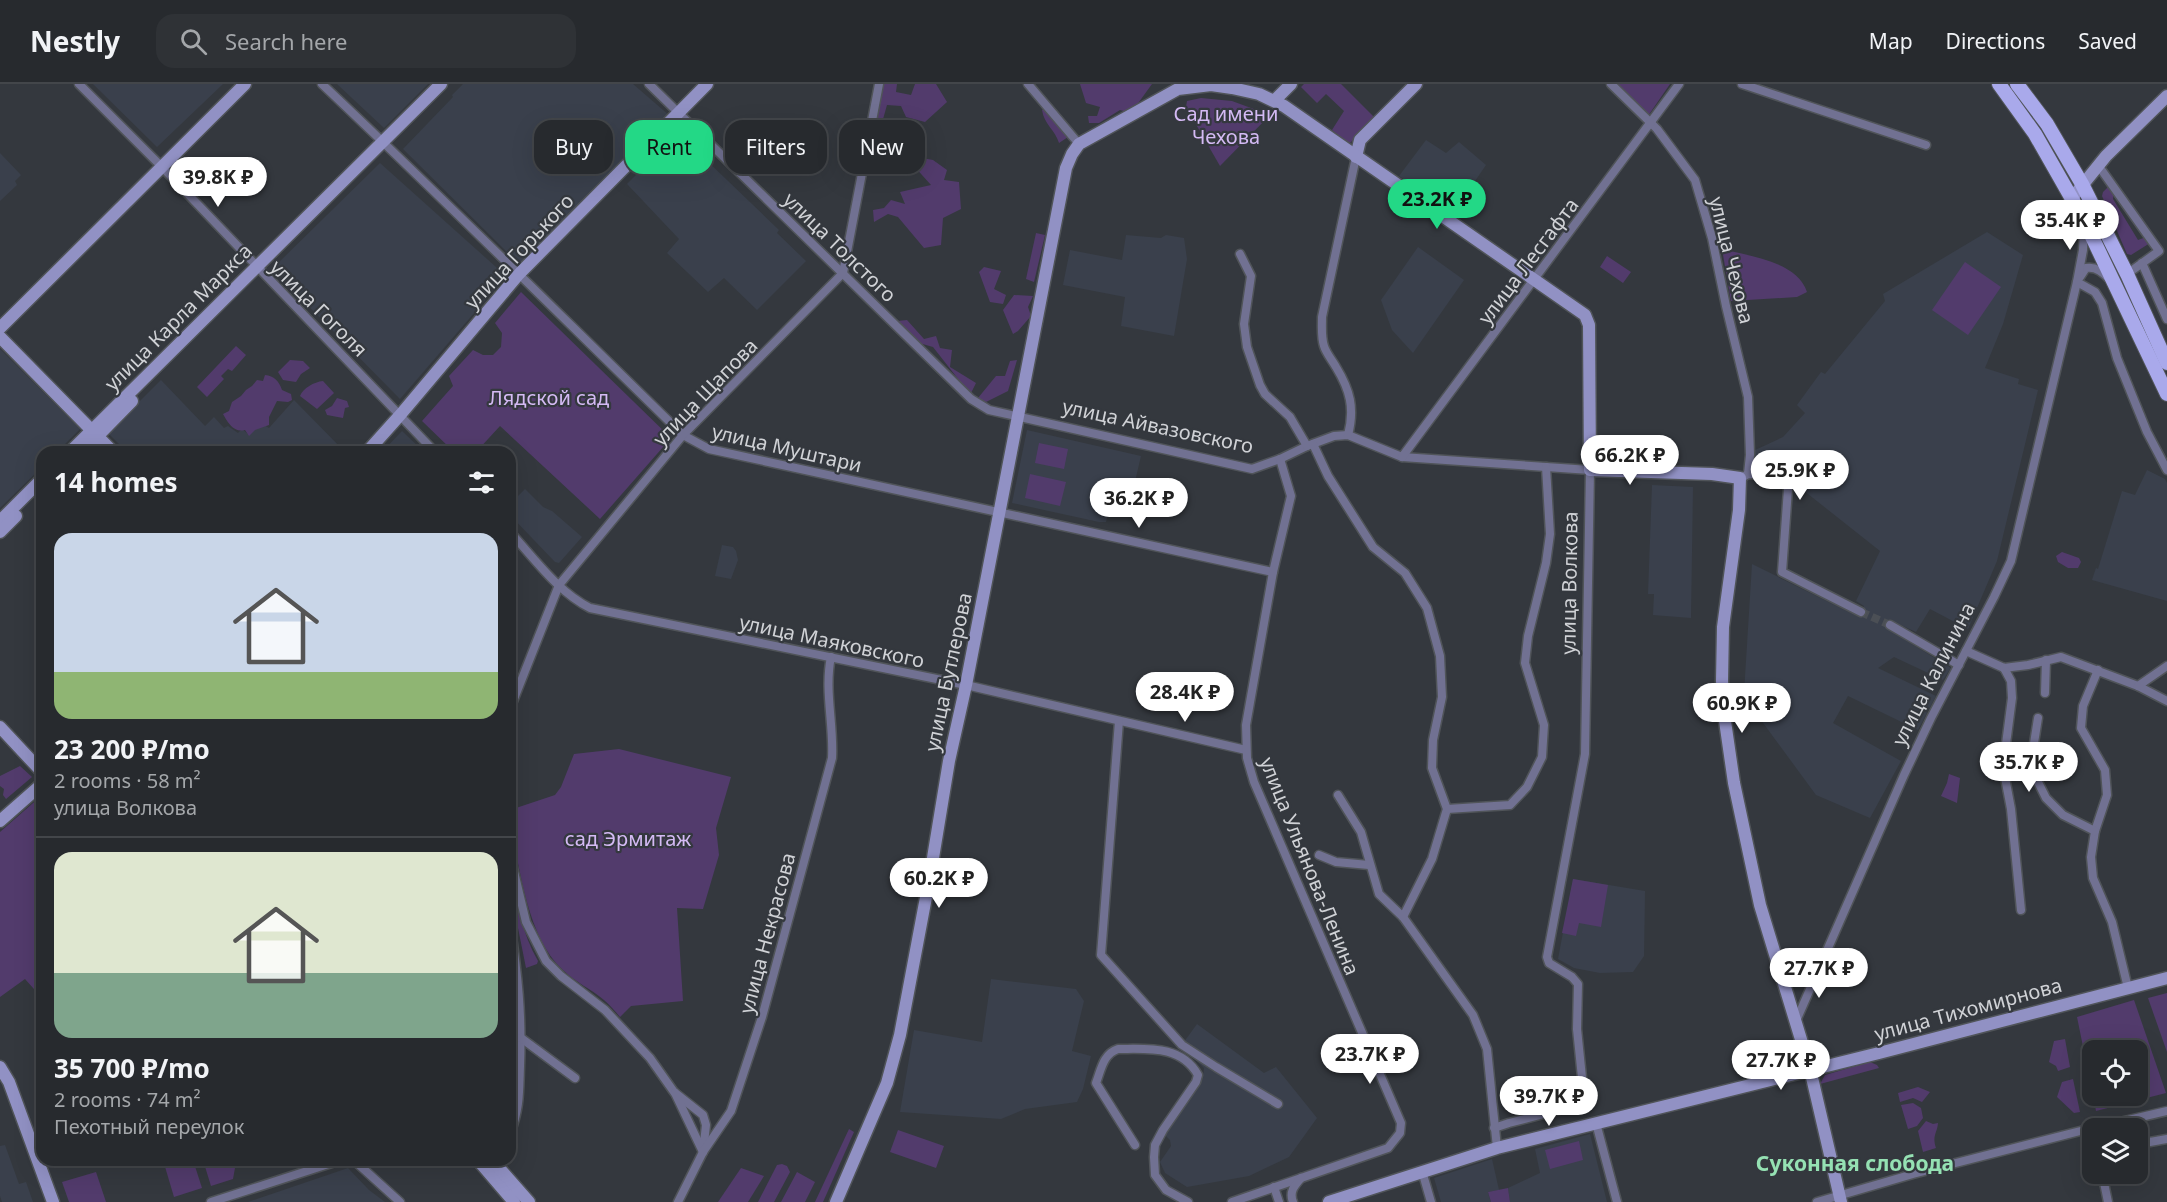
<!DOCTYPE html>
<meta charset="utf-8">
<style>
:root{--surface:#272a2e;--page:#2f3236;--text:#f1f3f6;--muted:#a4a7aa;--line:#43464a;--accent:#23d886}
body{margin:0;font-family:"Noto Sans",sans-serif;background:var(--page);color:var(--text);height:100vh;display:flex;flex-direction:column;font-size:22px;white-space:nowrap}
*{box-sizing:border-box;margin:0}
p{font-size:20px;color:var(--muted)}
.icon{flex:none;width:33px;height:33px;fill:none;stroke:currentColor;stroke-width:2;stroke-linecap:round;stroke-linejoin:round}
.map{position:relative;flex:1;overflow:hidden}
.side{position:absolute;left:36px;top:362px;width:480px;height:720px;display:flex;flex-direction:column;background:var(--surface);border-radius:18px;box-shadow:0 6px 24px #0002,0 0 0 2px var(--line)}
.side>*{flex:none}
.banner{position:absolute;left:534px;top:36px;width:570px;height:54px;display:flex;gap:12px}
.tools{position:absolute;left:2082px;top:956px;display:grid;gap:12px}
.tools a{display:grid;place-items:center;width:66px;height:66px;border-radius:12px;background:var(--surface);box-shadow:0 6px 24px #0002,0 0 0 2px var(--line);font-size:30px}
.price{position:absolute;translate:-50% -51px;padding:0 14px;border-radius:21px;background:#fff;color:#222;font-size:20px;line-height:39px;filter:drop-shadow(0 2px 3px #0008)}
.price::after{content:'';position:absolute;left:50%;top:36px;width:18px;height:14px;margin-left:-9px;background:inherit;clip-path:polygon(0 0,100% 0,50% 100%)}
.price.current{background:var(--accent);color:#111}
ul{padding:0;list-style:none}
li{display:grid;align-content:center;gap:12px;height:318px;padding:0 18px}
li+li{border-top:2px solid var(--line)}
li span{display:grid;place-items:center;height:186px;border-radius:18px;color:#555}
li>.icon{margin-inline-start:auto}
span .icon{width:108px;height:108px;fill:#fffc;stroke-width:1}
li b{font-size:26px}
h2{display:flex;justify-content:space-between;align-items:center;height:72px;padding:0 18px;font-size:26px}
.chip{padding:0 21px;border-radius:18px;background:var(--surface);box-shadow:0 6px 24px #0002,0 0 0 2px var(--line);font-size:21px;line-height:54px}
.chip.current{background:var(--accent);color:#111}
header{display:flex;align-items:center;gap:36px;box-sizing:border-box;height:84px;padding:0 30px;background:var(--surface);border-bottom:2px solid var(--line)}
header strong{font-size:28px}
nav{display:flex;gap:33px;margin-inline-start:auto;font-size:21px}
.search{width:420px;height:54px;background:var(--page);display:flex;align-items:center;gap:15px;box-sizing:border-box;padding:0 21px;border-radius:18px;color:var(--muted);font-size:22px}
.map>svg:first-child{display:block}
.built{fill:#3a404c}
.green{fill:#523b6c}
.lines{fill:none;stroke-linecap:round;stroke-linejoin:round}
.street-tunnel{stroke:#4b4f55;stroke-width:8;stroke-dasharray:8 4;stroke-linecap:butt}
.street-casing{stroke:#505459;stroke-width:11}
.secondary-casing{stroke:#505459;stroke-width:15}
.primary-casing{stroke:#505459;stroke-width:16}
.street{stroke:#717192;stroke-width:8}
.secondary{stroke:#9191c4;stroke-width:12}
.primary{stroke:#a9a9eb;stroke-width:14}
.labels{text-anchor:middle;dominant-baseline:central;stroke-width:4.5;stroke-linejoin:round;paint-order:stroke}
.park-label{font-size:20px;fill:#d4baf4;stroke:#34383e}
.street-label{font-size:20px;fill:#d0d2d6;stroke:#34383e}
.neighbourhood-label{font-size:21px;font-weight:bold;fill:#95e1b3;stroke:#34383e}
</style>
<header>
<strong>Nestly</strong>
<div class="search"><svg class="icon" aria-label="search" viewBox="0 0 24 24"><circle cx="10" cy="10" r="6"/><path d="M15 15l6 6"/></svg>Search here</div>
<nav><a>Map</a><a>Directions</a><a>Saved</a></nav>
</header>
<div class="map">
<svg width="2167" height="1118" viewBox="0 0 2167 1118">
<rect width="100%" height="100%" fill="#34383e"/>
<!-- built -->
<g class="built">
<path d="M93 0H223L157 63Z"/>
<path d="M337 0H428L384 44Z"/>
<path d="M463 0H633L670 32 519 180 403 65 453 13 452 11Z"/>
<path d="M678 49 779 146 777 149 806 177 757 226 724 194 708 208 667 169 679 155 627 100Z"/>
<path d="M1426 56 1446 69 1459 58 1486 81 1453 129 1399 92Z"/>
<path d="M0 69 21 91 15 97 17 101 0 117Z"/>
<path d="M380 79 506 192 400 315 272 185Z"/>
<path d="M1987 148 2023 171 2003 240 1985 284 2019 295 2018 300 2038 306 1997 477 1968 545 1930 525 1916 548 1896 539 1891 547 1951 584 1943 596 1894 573 1878 584 1936 612 1918 646 1848 612 1833 639 1901 677 1870 734 1816 711 1758 632 1743 625 1752 480 1859 533 1864 522 1856 517 1880 467 1784 391V377L1755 381 1753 367 1783 353 1805 329 1797 321 1821 288 1825 290 1885 217 1883 210Z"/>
<path d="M1126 151 1161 154 1166 151 1184 154 1187 175 1174 252 1121 242 1125 213 1063 201 1070 166 1122 176Z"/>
<path d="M1418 163 1464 196 1413 269 1392 246 1381 216Z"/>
<path d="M0 265 80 345 58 367 42 368V383L0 424Z"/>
<path d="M161 296 205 342 214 333 224 344 228 342 238 349 242 345 248 350 260 338 269 344 294 316 344 367H126L108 349Z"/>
<path d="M1027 346 1141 372 1129 423 1122 422 1120 430 1109 427 1106 438H1099L1012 419Z"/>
<path d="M402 347 423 367H383Z"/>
<path d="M2147 386 2165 395 2167 399V517L2092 496 2096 484 2098 485 2122 407 2135 411Z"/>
<path d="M1652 401 1693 403 1691 534 1653 531 1654 510H1648Z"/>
<path d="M525 405 543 423 552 427 582 453 559 479 555 478 510 431V420Z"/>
<path d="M722 461 733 463 736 467 738 476 731 495 715 492Z"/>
<path d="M1573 795 1645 807 1644 872 1633 888 1600 889 1574 884 1558 875Z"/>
<path d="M991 895 1076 905 1084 917 1072 967 1091 972 1083 1005 1077 1018 1025 1025 1001 1035 900 1028 914 946 982 958Z"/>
<path d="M1197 940 1264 989 1276 983 1317 1034 1289 1073 1249 1092 1187 1103 1165 1089 1160 1078 1171 1062 1170 1056 1164 1050 1203 994 1204 984 1181 962Z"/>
<path d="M1590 1050 1607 1118H1510L1508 1104 1540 1089 1535 1065Z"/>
<path d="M5 1061 19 1100 26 1098 33 1118H2L0 1112V1062Z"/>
<path d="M1492 1075 1499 1106 1488 1108 1491 1118H1441L1434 1094Z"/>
<path d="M348 1084 369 1106 385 1118H248Z"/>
</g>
<!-- green -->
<g class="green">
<path d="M883 0H897L896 8 911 11 915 0H936L947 18 925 38 906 33 901 22 887 21 878 53 888 61 868 68 878 8Z"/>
<path d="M1080 0H1152L1131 29 1120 26 1099 39H1089L1088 32H1097L1100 23 1086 19Z"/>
<path d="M1304 0H1341L1375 34 1349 60 1332 46 1344 27 1326 10 1317 19 1301 3Z"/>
<path d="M1615 0H1670L1648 32Z"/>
<path d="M1201 14 1232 17 1270 31 1220 82 1186 23 1187 17Z"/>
<path d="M1050 22 1062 36 1068 53 1059 59C1055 46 1044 40 1042 26Z"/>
<path d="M917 73 933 76 947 86 944 96 959 98 961 125 943 134 941 161 924 164 898 133 888 130 874 138 873 126 884 124 891 116 905 120 900 108 931 101 913 81Z"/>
<path d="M2108 103 2114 107 2113 115 2138 156 2146 153 2150 159 2131 171 2127 170 2102 112 2103 108Z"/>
<path d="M1036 149 1045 151 1034 198 1026 195Z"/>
<path d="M1722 165C1748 172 1797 177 1807 208L1797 213 1731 217Z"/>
<path d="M1607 172 1631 188 1623 199 1600 183Z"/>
<path d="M1965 178 2001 203 1968 251 1932 226Z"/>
<path d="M984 183 1001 187 994 205 1006 211 1003 220 990 218 979 188Z"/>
<path d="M521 208 671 354 600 435 500 342 477 367H453L422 337 453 302 449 292 473 266 483 271H493L501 263 502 249 495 239Z"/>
<path d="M1014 211 1033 212 1028 223 1031 232 1018 247 1013 250 1003 226Z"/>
<path d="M907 236 924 255 936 252 940 264 952 266 950 283 976 299 971 309 962 300 933 263 919 259 898 237Z"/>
<path d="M236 262 246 271 232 287 228 285 221 292 224 295 207 313 197 303Z"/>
<path d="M290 276 303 277 310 284 301 290 296 298 283 296 278 288Z"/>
<path d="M1017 276 1008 307 986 318 978 314 996 292H1005L1010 277Z"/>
<path d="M265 291C274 292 279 297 282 306L291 310 292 316 288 318 277 317 269 333V341L255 346 249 352 245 346C234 349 228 339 223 330L229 327 232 318 241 312 246 306 252 302 257 296 263 297Z"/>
<path d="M323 297 334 309 317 325 300 312C303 304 314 298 323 297Z"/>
<path d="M337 314 347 317 349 323 345 324 343 334 327 331 325 326 332 322Z"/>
<path d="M1039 359 1068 365 1064 385 1035 379Z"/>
<path d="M1030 390 1066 398 1060 422 1025 414Z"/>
<path d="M2062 468 2079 474 2081 478 2078 484H2068L2058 478 2056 472Z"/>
<path d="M619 665 731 693 716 744 719 771 703 825 677 824 683 917 631 922 620 933C615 927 610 921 604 916 591 905 575 898 563 886 527 853 521 787 510 741V726L555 711 561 703 574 670Z"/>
<path d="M20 682 32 693 6 715 3 711 4 705 0 702V692Z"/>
<path d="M1949 690 1960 694 1957 719 1941 712 1947 699Z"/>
<path d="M41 712 42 914 25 895 0 913V748Z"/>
<path d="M510 788C517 820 522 849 538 877L537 880 526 884 510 804Z"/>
<path d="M1573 795 1608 801 1601 843 1579 839 1576 852 1562 849Z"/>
<path d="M2167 909V968L2148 914Z"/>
<path d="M2134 916 2166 1009 2096 1027 2093 1011H2138V966H2092V1007L2077 933Z"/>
<path d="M2065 955 2070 983 2058 987 2056 982 2049 978 2054 957Z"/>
<path d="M1870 978 1877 981 1879 984 1820 1000 1825 991Z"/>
<path d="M2073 995 2080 1028 2074 1029 2057 1013 2062 998Z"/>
<path d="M1918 1003 1930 1008 1922 1018 1913 1014 1900 1018 1898 1009Z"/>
<path d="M1913 1019 1921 1024 1923 1034 1917 1042 1908 1045 1901 1021Z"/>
<path d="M1926 1037 1933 1040 1938 1039C1937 1050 1932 1051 1936 1064L1923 1068 1918 1047Z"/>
<path d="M849 1045 854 1048 823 1118H815Z"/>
<path d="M898 1046 944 1062 936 1084 890 1068Z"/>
<path d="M1579 1057 1583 1076 1550 1085 1545 1066Z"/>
<path d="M163 1076H193L202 1104 174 1113Z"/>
<path d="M203 1076H244L235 1084 233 1095 211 1102Z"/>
<path d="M782 1080 787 1082 790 1088 774 1118H758L777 1081Z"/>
<path d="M741 1084 764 1092 748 1118H718Z"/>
<path d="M96 1088 106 1118H69L62 1098Z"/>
<path d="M797 1088 815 1098 805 1118H781Z"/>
<path d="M1508 1104 1510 1118H1491L1488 1108Z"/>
</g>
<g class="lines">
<!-- street-tunnel -->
<path class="street-tunnel" d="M1861 528 1890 541"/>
<!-- street casing -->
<g class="street-casing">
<g id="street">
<path d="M79 0 161 82 435 368"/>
<path d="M322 0C444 115 563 234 683 351L709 365 1273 488"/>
<path d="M649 0 971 315 989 326 1252 385 1280 375 1307 362 1334 352 1348 351 1402 373 1590 386 1585 670 1547 873 1549 879 1572 893 1578 900 1577 945 1584 1013 1578 1021 1509 1039 1494 1044"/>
<path d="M1028 0 1079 60"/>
<path d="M1611 0 1657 45 1695 96 1712 154 1726 222 1748 313 1750 371 1748 390"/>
<path d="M1742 0 1926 61"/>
<path d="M2098 81 2159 167 2127 190"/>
<path d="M1240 170 1251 192 1244 240 1247 263 1260 301 1265 310 1290 333 1307 362"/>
<path d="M2142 179 2167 235"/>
<path d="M2080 193 2086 184C2096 182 2103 188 2109 195"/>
<path d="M2077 198 2095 208 2102 219 2117 274 2147 348 2167 386"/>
<path d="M1348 351C1355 324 1350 306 1336 283 1332 276 1326 269 1324 262 1321 253 1322 243 1322 233L1356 73"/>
<path d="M1313 360 1328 392 1373 463 1405 489 1427 524 1440 572 1442 613 1433 656 1432 684 1447 725 1432 775 1403 833"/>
<path d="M1402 373 1679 0"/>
<path d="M1743 393 1748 390 1784 391 1788 405 1782 488 1861 528"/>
<path d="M510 448C534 474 558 508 590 524L966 601 1246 666"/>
<path d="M1890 541 1959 581"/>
<path d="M1966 567 2004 584 2028 581 2061 573 2138 602 2167 617"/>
<path d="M2004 584 2011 597 2012 614 2003 683 2011 725 2021 826"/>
<path d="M2098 586 2083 622 2081 644 2105 686 2107 711 2095 747 2091 773 2093 794 2112 838 2128 904"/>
<path d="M2138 602 2167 582"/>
<path d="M2045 609 2046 576"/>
<path d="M510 625 559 501 683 351 843 189 879 0"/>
<path d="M2038 634 2032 672 2035 692 2046 714 2063 731 2095 747"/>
<path d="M1119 637 1101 871 1182 961 1216 983 1278 1020"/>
<path d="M1338 711 1361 748 1379 810 1403 833 1473 931 1487 965 1497 1064"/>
<path d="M1447 725 1510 721 1527 703 1542 673 1544 641 1525 579 1528 552 1546 479 1550 450 1546 383"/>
<path d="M510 771 526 838 546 877 561 892 605 926 650 974 674 1008 703 1031 706 1041 703 1068"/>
<path d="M1319 771 1336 778 1369 781"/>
<path d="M510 840C518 891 522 931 520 982 519 1009 520 1024 510 1050"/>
<path d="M1796 937 1904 691 1931 634 1994 513 2011 477 2077 198 2083 166 2084 143"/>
<path d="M521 954 575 994"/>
<path d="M675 1009 703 1068"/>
<path d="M1596 1039 1617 1118"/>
<path d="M2094 1044 2167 1027"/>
<path d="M2138 1055 2150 1058 2167 1055"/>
<path d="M1135 1061 1096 999C1101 986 1103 970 1118 965 1148 965 1181 961 1198 991L1196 998 1163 1046 1155 1061 1154 1073 1155 1091 1166 1106 1188 1118"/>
<path d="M350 1076 357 1079 400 1118"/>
<path d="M1422 1087 1431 1118"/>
<path d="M2102 1089 2108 1118"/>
<path d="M1274 1103 1279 1118"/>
<path d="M211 1118 341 1076"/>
<path d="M678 1118 703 1068 731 1027 762 933 832 674C834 641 824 606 831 573"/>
<path d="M1232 1118 1388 1064 1400 1049 1401 1039 1254 698 1247 674 1246 641 1273 488 1291 412 1280 375"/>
<path d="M1293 1118C1289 1108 1294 1102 1301 1094"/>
<path d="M1817 1118 1913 1090 2092 1044"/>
</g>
</g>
<!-- secondary casing -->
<g class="secondary-casing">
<g id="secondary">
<path d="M1275 16 1291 0"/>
<path d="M1356 73 1360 56 1416 0"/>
<path d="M2072 114 2106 72 2167 12"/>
<path d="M0 244 245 0"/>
<path d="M0 253 113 368"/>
<path d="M70 368 441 0"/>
<path d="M82 368 132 317"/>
<path d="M367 368 401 330 519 190 707 0"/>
<path d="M0 437 42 395"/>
<path d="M0 448 16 432"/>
<path d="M0 643 42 688"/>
<path d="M0 737 42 700"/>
<path d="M0 983 9 998 53 1118"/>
<path d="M478 1076 514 1118"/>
<path d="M492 1076 529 1118"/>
<path d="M836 1118 887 999 900 951 930 792 949 677 966 601 1066 84 1072 70 1079 60 1178 5 1211 1 1232 4 1259 10 1284 22 1585 231 1589 241 1590 386 1712 390 1740 394 1739 426 1723 543 1722 597 1725 637 1734 699 1760 821 1810 985 1841 1118"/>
<path d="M1329 1118 1497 1064 1879 969 2167 894"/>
</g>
</g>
<!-- primary casing -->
<g class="primary-casing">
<g id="primary">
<path d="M1999 0 2035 50 2084 136 2167 310"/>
<path d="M2017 0 2047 40 2082 100 2127 190 2167 279"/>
</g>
</g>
<!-- street -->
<use href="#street" class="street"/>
<!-- secondary -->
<use href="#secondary" class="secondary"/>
<!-- primary -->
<use href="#primary" class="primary"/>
</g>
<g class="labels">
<!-- park labels -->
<g class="park-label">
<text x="1226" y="29">Сад имени<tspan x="1226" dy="23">Чехова</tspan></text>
<text x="549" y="313">Лядской сад</text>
<text x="628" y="754">сад Эрмитаж</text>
</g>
<!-- street labels -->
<g class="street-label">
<text transform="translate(840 163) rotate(44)">улица Толстого</text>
<text transform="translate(519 167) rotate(-47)">улица Горького</text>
<text transform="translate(1732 176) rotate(76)">улица Чехова</text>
<text transform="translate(1528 177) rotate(-53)">улица Лесгафта</text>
<text transform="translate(319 224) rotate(45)">улица Гоголя</text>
<text transform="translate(178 233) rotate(-45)">улица Карла Маркса</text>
<text transform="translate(705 308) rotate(-46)">улица Щапова</text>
<text transform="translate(1158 342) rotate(12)">улица Айвазовского</text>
<text transform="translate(787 364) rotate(13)">улица Муштари</text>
<text transform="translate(1569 499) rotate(-89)">улица Волкова</text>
<text transform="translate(832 557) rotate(12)">улица Маяковского</text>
<text transform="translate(948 588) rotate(-78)">улица Бутлерова</text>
<text transform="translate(1933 590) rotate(-63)">улица Калинина</text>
<text transform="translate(1310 782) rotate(68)">улица Ульянова-Ленина</text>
<text transform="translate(767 849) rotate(-75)">улица Некрасова</text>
<text transform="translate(1968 925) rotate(-15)">улица Тихомирнова</text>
</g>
<!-- neighbourhood labels -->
<g class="neighbourhood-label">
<text x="1855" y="1079">Суконная слобода</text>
</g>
</g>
</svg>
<div class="tools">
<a><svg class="icon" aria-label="locate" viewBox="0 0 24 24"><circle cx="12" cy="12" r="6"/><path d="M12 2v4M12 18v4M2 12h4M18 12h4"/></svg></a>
<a><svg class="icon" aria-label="layers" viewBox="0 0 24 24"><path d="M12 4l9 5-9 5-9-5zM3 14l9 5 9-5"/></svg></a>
</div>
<b class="price" style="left:218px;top:124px">39.8K ₽</b>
<b class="price current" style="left:1437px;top:146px">23.2K ₽</b>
<b class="price" style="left:2070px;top:167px">35.4K ₽</b>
<b class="price" style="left:1630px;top:402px">66.2K ₽</b>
<b class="price" style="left:1800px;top:417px">25.9K ₽</b>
<b class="price" style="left:1139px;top:445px">36.2K ₽</b>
<b class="price" style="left:1185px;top:639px">28.4K ₽</b>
<b class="price" style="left:1742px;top:650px">60.9K ₽</b>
<b class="price" style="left:2029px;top:709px">35.7K ₽</b>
<b class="price" style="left:939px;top:825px">60.2K ₽</b>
<b class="price" style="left:1819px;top:915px">27.7K ₽</b>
<b class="price" style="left:1370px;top:1001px">23.7K ₽</b>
<b class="price" style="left:1781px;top:1007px">27.7K ₽</b>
<b class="price" style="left:1549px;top:1043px">39.7K ₽</b>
<div class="banner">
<a class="chip">Buy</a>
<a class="chip current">Rent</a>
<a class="chip">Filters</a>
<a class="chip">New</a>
</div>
<section class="side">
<h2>14 homes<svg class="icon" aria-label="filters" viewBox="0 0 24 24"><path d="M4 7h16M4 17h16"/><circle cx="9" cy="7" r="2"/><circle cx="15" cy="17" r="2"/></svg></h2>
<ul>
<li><span style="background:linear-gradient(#c9d6e8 75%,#8fb573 0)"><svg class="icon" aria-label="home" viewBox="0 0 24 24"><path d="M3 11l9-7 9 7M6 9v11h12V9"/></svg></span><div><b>23 200 ₽/mo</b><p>2 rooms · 58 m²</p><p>улица Волкова</p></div></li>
<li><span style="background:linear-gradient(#dfe7d0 65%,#7fa58c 0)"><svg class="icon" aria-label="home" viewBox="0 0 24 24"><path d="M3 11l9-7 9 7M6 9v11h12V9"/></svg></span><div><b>35 700 ₽/mo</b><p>2 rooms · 74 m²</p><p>Пехотный переулок</p></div></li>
</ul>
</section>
</div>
